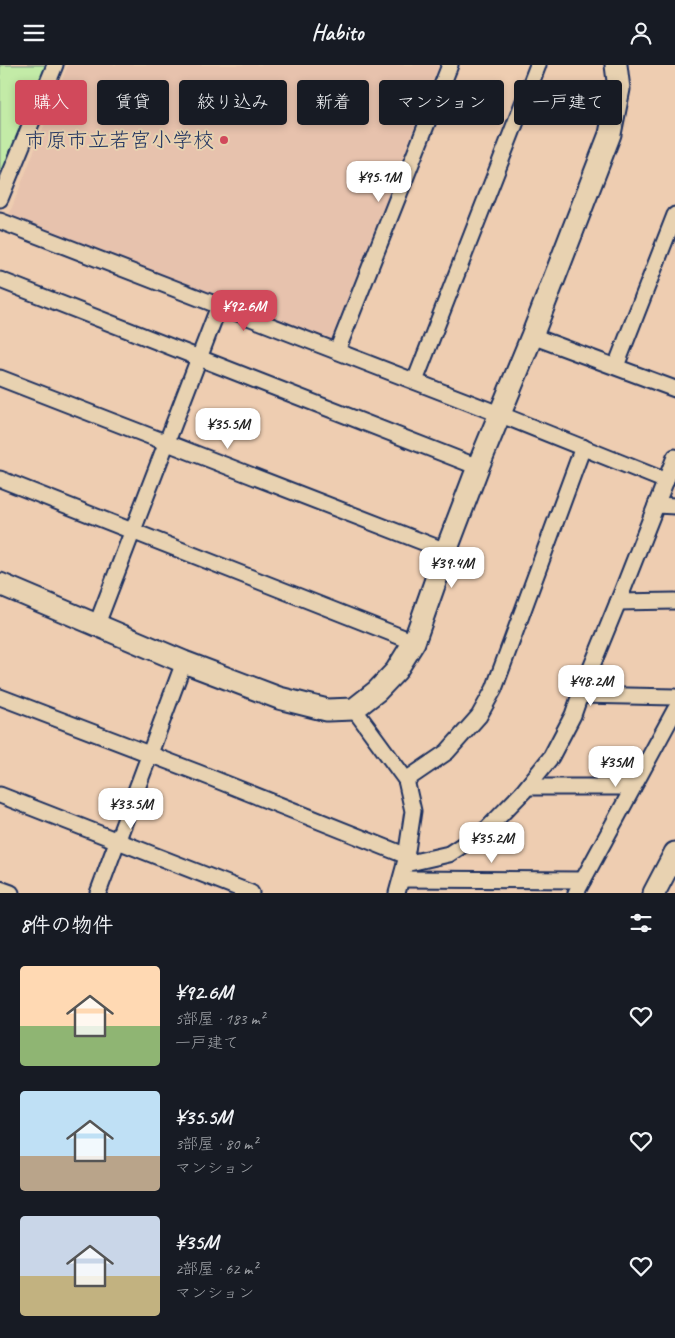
<!DOCTYPE html>
<html lang="ja">
<meta charset="utf-8">
<style>
:root{--surface:#171b24;--page:#20242c;--text:#f1f3f6;--muted:#9ea1a6;--accent:#d1495b}
body{margin:0;font-family:Caveat,"Klee One",sans-serif;background:var(--page);color:var(--text);height:100vh;display:flex;flex-direction:column;font-size:19px;white-space:nowrap}
*{box-sizing:border-box;margin:0}
p{font-size:16px;color:var(--muted)}
.icon{flex:none;width:28px;height:28px;fill:none;stroke:currentColor;stroke-width:2;stroke-linecap:round;stroke-linejoin:round}
.map{position:relative;height:828px;overflow:hidden}
.drawer{display:flex;flex-direction:column;background:var(--surface);flex:1}
.drawer>*{flex:none}
.hud{position:absolute;left:15px;top:15px;width:645px;height:45px;display:flex;gap:10px}
.price{position:absolute;translate:-50% -42px;padding:0 11px;border-radius:10px;background:#fff;color:#222;font-size:16px;line-height:32px;filter:drop-shadow(0 1px 2px #0008)}
.price::after{content:'';position:absolute;left:50%;top:30px;width:15px;height:11px;margin-left:-8px;background:inherit;clip-path:polygon(0 0,100% 0,50% 100%)}
.price.selected{background:var(--accent);color:#fff}
ul{padding:0;list-style:none}
li{display:flex;align-items:center;gap:15px;height:125px;padding:0 20px}
li span{display:grid;place-items:center;flex:none;width:140px;height:100px;border-radius:5px;color:#555}
li>.icon{margin-inline-start:auto}
span .icon{width:60px;height:60px;fill:#fffc;stroke-width:1}
li b{font-size:21px}
h2{display:flex;justify-content:space-between;align-items:center;height:60px;padding:0 20px;font-size:21px}
.tag{padding:0 18px;border-radius:5px;background:var(--surface);box-shadow:0 2px 8px #0003;font-size:18px;line-height:45px}
.tag.selected{background:var(--accent);color:#fff}
header{display:flex;justify-content:space-between;align-items:center;height:65px;padding:0 20px;background:var(--surface);font-size:22px;font-weight:700}
.map>svg:first-child{display:block}
.built{fill:#e7c2ad}
.green{fill:#c3eba7;stroke:#6f8d82}
.lines{fill:none;stroke-linecap:round;stroke-linejoin:round}
.street-casing{stroke:#1b2f5e;stroke-width:19}
.secondary-casing{stroke:#1b2f5e;stroke-width:25}
.street{stroke:#e8d2b1;stroke-width:15}
.secondary{stroke:#e8d2b1;stroke-width:21}
.poi-dot{fill:#d1495b;stroke:#e8d2b1;stroke-width:2}
.labels{text-anchor:middle;dominant-baseline:central;stroke-width:4;stroke-linejoin:round;paint-order:stroke}
.poi-label{font-size:21px;fill:#1b2f5e;stroke:#e8d2b1;text-anchor:end}
</style>
<header><svg class="icon" aria-label="menu" viewBox="0 0 24 24"><path d="M4 6h16M4 12h16M4 18h16"/></svg>Habito<svg class="icon" aria-label="person" viewBox="0 0 24 24"><circle cx="12" cy="8" r="4"/><path d="M4 21q1-7 8-7t8 7"/></svg></header>
<div class="map">
<svg width="675" height="828" viewBox="0 0 675 828">
<rect width="100%" height="100%" fill="#eecdb1"/>
<filter id="ink" filterUnits="userSpaceOnUse"><feTurbulence type="fractalNoise" baseFrequency=".02" numOctaves="2"/><feDisplacementMap in="SourceGraphic" scale="10" xChannelSelector="R" yChannelSelector="G"/><feConvolveMatrix kernelMatrix="1 2 1 2 8 2 1 2 1" color-interpolation-filters="sRGB"/></filter>
<g filter="url(#ink)">
<!-- built -->
<path class="built" d="M68 0H439L331 275 9 150Z"/>
<!-- green -->
<path class="green" d="M0 0H55L0 134Z"/>
<g class="lines">
<!-- street casing -->
<g class="street-casing">
<g id="street">
<path d="M0 134 55 0"/>
<path d="M0 156 499 349 666 416"/>
<path d="M0 215 478 402"/>
<path d="M532 271 675 324"/>
<path d="M337 286 450 0"/>
<path d="M616 301 675 150"/>
<path d="M0 313 446 486"/>
<path d="M415 316 538 0"/>
<path d="M0 414 414 577"/>
<path d="M656 440 675 441"/>
<path d="M618 537 675 536"/>
<path d="M97 559 219 241"/>
<path d="M580 630 675 632"/>
<path d="M0 632 199 708 407 791"/>
<path d="M354 644 406 715 413 746 405 799 397 828"/>
<path d="M406 715 447 687 479 651 494 624 583 382"/>
<path d="M528 722H633"/>
<path d="M0 730 251 828"/>
<path d="M405 799 449 789 487 764 523 727 551 692 573 650 580 630 618 537 675 392"/>
<path d="M402 814 583 815"/>
<path d="M0 824 11 828"/>
<path d="M98 828 184 597"/>
<path d="M576 828 675 645"/>
</g>
</g>
<!-- secondary casing -->
<g class="secondary-casing">
<g id="secondary">
<path d="M0 519 184 597 279 633 327 645 354 644 377 626 396 606 414 577 446 486 478 402 532 271 610 69 619 24 616 0"/>
<path d="M654 828 675 788"/>
</g>
</g>
<!-- street -->
<use href="#street" class="street"/>
<!-- secondary -->
<use href="#secondary" class="secondary"/>
</g>
</g>
<!-- markers -->
<circle class="poi-dot" cx="224" cy="75" r="5"/>
<g class="labels">
<!-- poi labels -->
<g class="poi-label">
<text x="214" y="75">市原市立若宮小学校</text>
</g>
</g>
</svg>
<b class="price" style="left:379px;top:138px">¥95.1M</b>
<b class="price selected" style="left:244px;top:267px">¥92.6M</b>
<b class="price" style="left:228px;top:385px">¥35.5M</b>
<b class="price" style="left:452px;top:524px">¥39.4M</b>
<b class="price" style="left:591px;top:642px">¥48.2M</b>
<b class="price" style="left:616px;top:723px">¥35M</b>
<b class="price" style="left:131px;top:765px">¥33.5M</b>
<b class="price" style="left:492px;top:799px">¥35.2M</b>
<div class="hud">
<a class="tag selected">購入</a>
<a class="tag">賃貸</a>
<a class="tag">絞り込み</a>
<a class="tag">新着</a>
<a class="tag">マンション</a>
<a class="tag">一戸建て</a>
</div>
</div>
<section class="drawer">
<h2>8件の物件<svg class="icon" aria-label="filters" viewBox="0 0 24 24"><path d="M4 7h16M4 17h16"/><circle cx="9" cy="7" r="2"/><circle cx="15" cy="17" r="2"/></svg></h2>
<ul>
<li><span style="background:linear-gradient(#ffd9b3 60%,#8fb573 0)"><svg class="icon" aria-label="home" viewBox="0 0 24 24"><path d="M3 11l9-7 9 7M6 9v11h12V9"/></svg></span><div><b>¥92.6M</b><p>5部屋 · 183 m²</p><p>一戸建て</p></div><svg class="icon" aria-label="heart" viewBox="0 0 24 24"><path d="M12 20l-8-8c-3-5 5-10 8-4 3-6 11-1 8 4z"/></svg></li>
<li><span style="background:linear-gradient(#bfe0f5 65%,#b9a48a 0)"><svg class="icon" aria-label="home" viewBox="0 0 24 24"><path d="M3 11l9-7 9 7M6 9v11h12V9"/></svg></span><div><b>¥35.5M</b><p>3部屋 · 80 m²</p><p>マンション</p></div><svg class="icon" aria-label="heart" viewBox="0 0 24 24"><path d="M12 20l-8-8c-3-5 5-10 8-4 3-6 11-1 8 4z"/></svg></li>
<li><span style="background:linear-gradient(#c9d6e8 60%,#c2b280 0)"><svg class="icon" aria-label="home" viewBox="0 0 24 24"><path d="M3 11l9-7 9 7M6 9v11h12V9"/></svg></span><div><b>¥35M</b><p>2部屋 · 62 m²</p><p>マンション</p></div><svg class="icon" aria-label="heart" viewBox="0 0 24 24"><path d="M12 20l-8-8c-3-5 5-10 8-4 3-6 11-1 8 4z"/></svg></li>
</ul>
</section>
